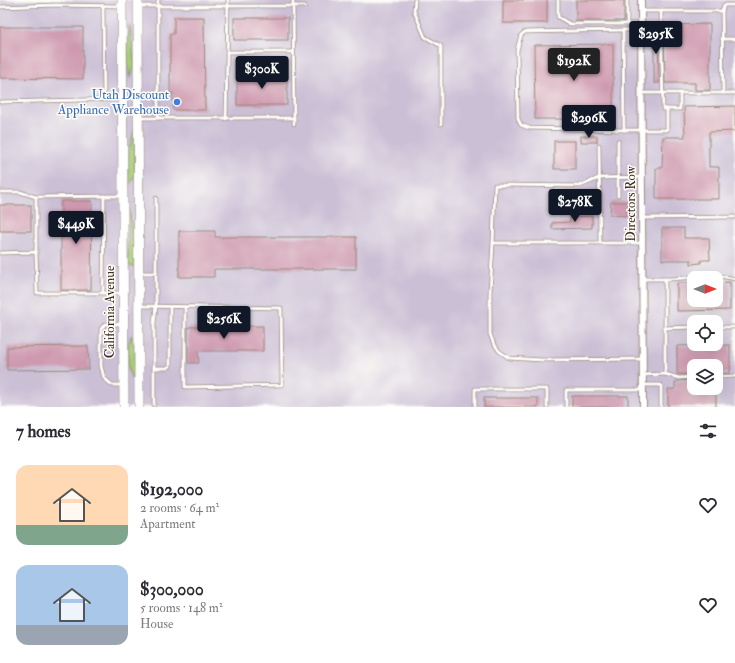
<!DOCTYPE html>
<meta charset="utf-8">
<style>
:root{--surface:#fff;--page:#f7f7f7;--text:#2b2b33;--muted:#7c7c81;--accent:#111827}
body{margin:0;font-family:"IM FELL Double Pica",serif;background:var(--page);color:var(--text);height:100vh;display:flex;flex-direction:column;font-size:15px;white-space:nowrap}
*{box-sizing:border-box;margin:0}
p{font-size:13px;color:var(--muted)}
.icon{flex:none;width:22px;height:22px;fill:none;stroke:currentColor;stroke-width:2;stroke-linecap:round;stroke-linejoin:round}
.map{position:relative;height:407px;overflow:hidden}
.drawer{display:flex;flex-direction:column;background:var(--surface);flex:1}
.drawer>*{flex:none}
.needle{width:26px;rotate:90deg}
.controls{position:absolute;left:687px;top:271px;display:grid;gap:8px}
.controls a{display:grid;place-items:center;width:36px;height:36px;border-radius:8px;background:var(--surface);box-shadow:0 4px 16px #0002;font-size:20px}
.price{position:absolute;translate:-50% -34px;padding:0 9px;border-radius:4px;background:var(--accent);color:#fff;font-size:13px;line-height:26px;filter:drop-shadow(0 1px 2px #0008)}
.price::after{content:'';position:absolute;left:50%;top:24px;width:12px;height:9px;margin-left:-6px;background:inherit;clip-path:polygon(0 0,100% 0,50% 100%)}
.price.current{background:#222;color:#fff}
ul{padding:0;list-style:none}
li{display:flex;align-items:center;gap:12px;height:100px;padding:0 16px}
li span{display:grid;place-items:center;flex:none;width:112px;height:80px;border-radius:12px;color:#555}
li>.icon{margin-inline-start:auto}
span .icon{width:48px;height:48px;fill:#fffc;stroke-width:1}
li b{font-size:17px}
h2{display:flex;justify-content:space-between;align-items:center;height:48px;padding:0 16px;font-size:17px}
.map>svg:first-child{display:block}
.industrial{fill:#cbbfd5;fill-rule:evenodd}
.green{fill:#a8ce78;stroke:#727c4b}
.building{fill:#ce99af}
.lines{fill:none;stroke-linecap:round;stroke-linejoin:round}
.lane-casing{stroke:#9a8a7c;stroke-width:4.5}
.street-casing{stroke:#9a8a7c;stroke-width:8}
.secondary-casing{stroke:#9a8a7c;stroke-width:10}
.lane{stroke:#fff;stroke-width:3}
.street{stroke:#fff;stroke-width:6}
.secondary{stroke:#fff;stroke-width:9}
.shop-dot{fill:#3f7fe0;stroke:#fdfcf7;stroke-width:1.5}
.labels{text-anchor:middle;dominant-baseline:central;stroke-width:3;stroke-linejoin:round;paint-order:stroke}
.shop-label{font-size:13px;fill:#366cbe;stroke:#fdfcf7;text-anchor:end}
.street-label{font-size:13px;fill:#3b2a1e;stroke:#fdfcf7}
</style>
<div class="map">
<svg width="735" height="407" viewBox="0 0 735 407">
<rect width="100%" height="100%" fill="#fdfcf7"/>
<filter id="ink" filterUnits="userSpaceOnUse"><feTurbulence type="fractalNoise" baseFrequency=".025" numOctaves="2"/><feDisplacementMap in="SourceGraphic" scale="8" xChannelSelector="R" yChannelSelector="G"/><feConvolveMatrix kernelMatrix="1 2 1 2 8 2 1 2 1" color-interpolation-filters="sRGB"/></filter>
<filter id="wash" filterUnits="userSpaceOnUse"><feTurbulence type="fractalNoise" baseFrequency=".012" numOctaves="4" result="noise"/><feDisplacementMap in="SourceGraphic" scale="16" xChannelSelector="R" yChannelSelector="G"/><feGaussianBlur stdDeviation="0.9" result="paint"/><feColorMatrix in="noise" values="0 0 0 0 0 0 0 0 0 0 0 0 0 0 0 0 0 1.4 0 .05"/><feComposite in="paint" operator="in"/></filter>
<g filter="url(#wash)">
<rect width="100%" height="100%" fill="#f9ebda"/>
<!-- industrial -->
<path class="industrial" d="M0 0H735V407H0ZM694 278H716V300H694ZM694 322H716V344H694ZM694 366H716V388H694Z"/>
<!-- green -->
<g class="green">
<path d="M130 26 135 66 130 79C126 59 126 46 130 26Z"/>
<path d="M135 128V175L128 187V153Z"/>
<path d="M129 208 135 249V266H128Z"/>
<path d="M131 336H132L135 348V374L132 380 128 368V346Z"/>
</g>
<g id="blocks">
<!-- building -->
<g class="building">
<rect x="503" y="0" width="44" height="23"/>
<rect x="576" y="0" width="48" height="21"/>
<path d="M174 17H204L205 110H173V93H170V34H174Z"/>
<rect x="234" y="18" width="54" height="22"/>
<path d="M710 24V90H695V83H665L664 25Z"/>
<path d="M654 25H658L659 83H654Z"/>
<path d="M0 27H83V79L0 78Z"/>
<path d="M613 44V119H535L534 45Z"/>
<rect x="237" y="75" width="50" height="30"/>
<path d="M735 106V131L709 132V167H719V199H656V168H662L663 137H685L684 107Z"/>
<rect x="581" y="136" width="16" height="6"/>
<rect x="554" y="141" width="21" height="28"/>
<path d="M61 201H92L91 290H61Z"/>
<path d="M611 202H628L627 216 610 215Z"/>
<rect x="0" y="205" width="31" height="26"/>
<path d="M592 216V228L552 229V223L570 222V217Z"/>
<path d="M662 228H684V238H709L710 260H701V263L691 264V260H662Z"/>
<path d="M179 231H215V237H356V269H214V277H179Z"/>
<path d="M730 282V310L677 311V283H694V300H716V283Z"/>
<path d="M263 326V351H198L199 363H188V327Z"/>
<path d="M730 345V373H716V366H694V374H677V346Z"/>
<path d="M88 346 89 369 7 370V347Z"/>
<path d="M694 380V388H716V407H668V389H675V382H678V381Z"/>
<rect x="572" y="396" width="56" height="11"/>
<rect x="484" y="398" width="54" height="9"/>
</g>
</g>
</g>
<g filter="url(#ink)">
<use href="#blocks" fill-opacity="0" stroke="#9a8a7c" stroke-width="1"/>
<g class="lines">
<!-- lane casing -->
<g class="lane-casing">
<g id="lane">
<path d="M158 0V118"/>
<path d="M293 0 294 124"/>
<path d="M415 0 414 11 425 37 441 46V124"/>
<path d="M558 0V17L570 24H642"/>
<path d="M103 6 104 100"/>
<path d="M140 6H305"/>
<path d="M0 7 55 5 121 6"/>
<path d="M641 11H722L724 5H735"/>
<path d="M661 11 663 109H667"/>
<path d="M722 11 723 93"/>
<path d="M627 24V0"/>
<path d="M623 30 525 32 521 35 517 50 518 119 521 125 529 128 624 130"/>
<path d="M642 30H623L624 130H667V109H680V93"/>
<path d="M722 39H735"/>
<path d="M227 52H293"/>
<path d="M642 93H735"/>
<path d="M0 102 122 99"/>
<path d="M139 118H294"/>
<path d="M226 119 228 0"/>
<path d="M618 141V196"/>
<path d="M599 145 600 243"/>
<path d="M0 192H20L36 197 111 196H121"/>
<path d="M36 197V252"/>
<path d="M642 218 735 217"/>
<path d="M493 243 495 185 580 186 599 178 642 177"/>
<path d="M642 243H493L490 293V334L493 342 499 351 509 358 542 360 643 359"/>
<path d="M0 253 36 252 37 293H122"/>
<path d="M140 273H156"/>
<path d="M642 279H665V374L643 375"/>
<path d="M665 279C687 279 714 273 735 279"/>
<path d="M103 293 104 196"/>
<path d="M141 306 281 308 282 385 185 387V307"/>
<path d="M716 327H735"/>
<path d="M665 328 694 327"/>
<path d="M154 368H167L170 366V307"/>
<path d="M665 374 679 378 694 377"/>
<path d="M716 377 735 376"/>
<path d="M122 385H112L104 378 101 366V329L105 324H122"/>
<path d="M643 385H661V407"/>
<path d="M154 405V323L156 306V198"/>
<path d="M475 407V389H547V407"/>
<path d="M566 407V390H643"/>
</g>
</g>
<!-- street casing -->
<g class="street-casing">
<path id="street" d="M641 0 643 407"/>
</g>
<!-- secondary casing -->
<g class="secondary-casing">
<g id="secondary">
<path d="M122 0 124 407"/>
<path d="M138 0 139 407"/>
</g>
</g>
<!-- lane -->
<use href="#lane" class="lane"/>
<!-- street -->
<use href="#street" class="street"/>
<!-- secondary -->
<use href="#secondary" class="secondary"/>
</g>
</g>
<!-- markers -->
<circle class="shop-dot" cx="177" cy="102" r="4"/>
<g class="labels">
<!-- shop labels -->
<g class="shop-label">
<text x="169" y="95">Utah Discount<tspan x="169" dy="15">Appliance Warehouse</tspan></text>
</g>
<!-- street labels -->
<g class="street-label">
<text transform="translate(631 204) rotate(-90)">Directors Row</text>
<text transform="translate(110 312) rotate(-90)">California Avenue</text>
</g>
</g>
</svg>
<div class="controls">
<a><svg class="needle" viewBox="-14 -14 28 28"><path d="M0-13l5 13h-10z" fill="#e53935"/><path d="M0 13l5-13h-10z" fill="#7c7c81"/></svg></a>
<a><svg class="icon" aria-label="locate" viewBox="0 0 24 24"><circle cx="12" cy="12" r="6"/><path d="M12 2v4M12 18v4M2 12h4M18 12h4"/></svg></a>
<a><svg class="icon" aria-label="layers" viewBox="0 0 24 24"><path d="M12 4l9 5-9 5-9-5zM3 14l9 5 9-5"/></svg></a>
</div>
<b class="price" style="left:656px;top:55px">$295K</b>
<b class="price current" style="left:574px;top:82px">$192K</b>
<b class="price" style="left:262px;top:90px">$300K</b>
<b class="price" style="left:589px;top:139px">$296K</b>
<b class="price" style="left:575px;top:223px">$278K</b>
<b class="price" style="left:76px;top:245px">$449K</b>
<b class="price" style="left:224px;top:340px">$256K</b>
</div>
<section class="drawer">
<h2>7 homes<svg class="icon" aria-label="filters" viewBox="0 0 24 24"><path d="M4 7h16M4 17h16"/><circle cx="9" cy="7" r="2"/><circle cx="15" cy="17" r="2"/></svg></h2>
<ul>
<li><span style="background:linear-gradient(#ffd9b3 75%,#7fa58c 0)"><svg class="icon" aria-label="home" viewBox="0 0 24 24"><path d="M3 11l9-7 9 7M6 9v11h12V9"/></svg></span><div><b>$192,000</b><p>2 rooms · 64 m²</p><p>Apartment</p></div><svg class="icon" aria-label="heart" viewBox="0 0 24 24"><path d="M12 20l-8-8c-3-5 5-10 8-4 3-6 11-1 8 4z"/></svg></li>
<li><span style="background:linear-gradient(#a9c7e8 75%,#9aa5b1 0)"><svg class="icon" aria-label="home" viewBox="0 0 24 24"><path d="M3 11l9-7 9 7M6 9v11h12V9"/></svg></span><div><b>$300,000</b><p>5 rooms · 148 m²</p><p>House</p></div><svg class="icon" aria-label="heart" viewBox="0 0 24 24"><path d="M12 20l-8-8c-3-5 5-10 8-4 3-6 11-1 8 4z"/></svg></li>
</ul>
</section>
